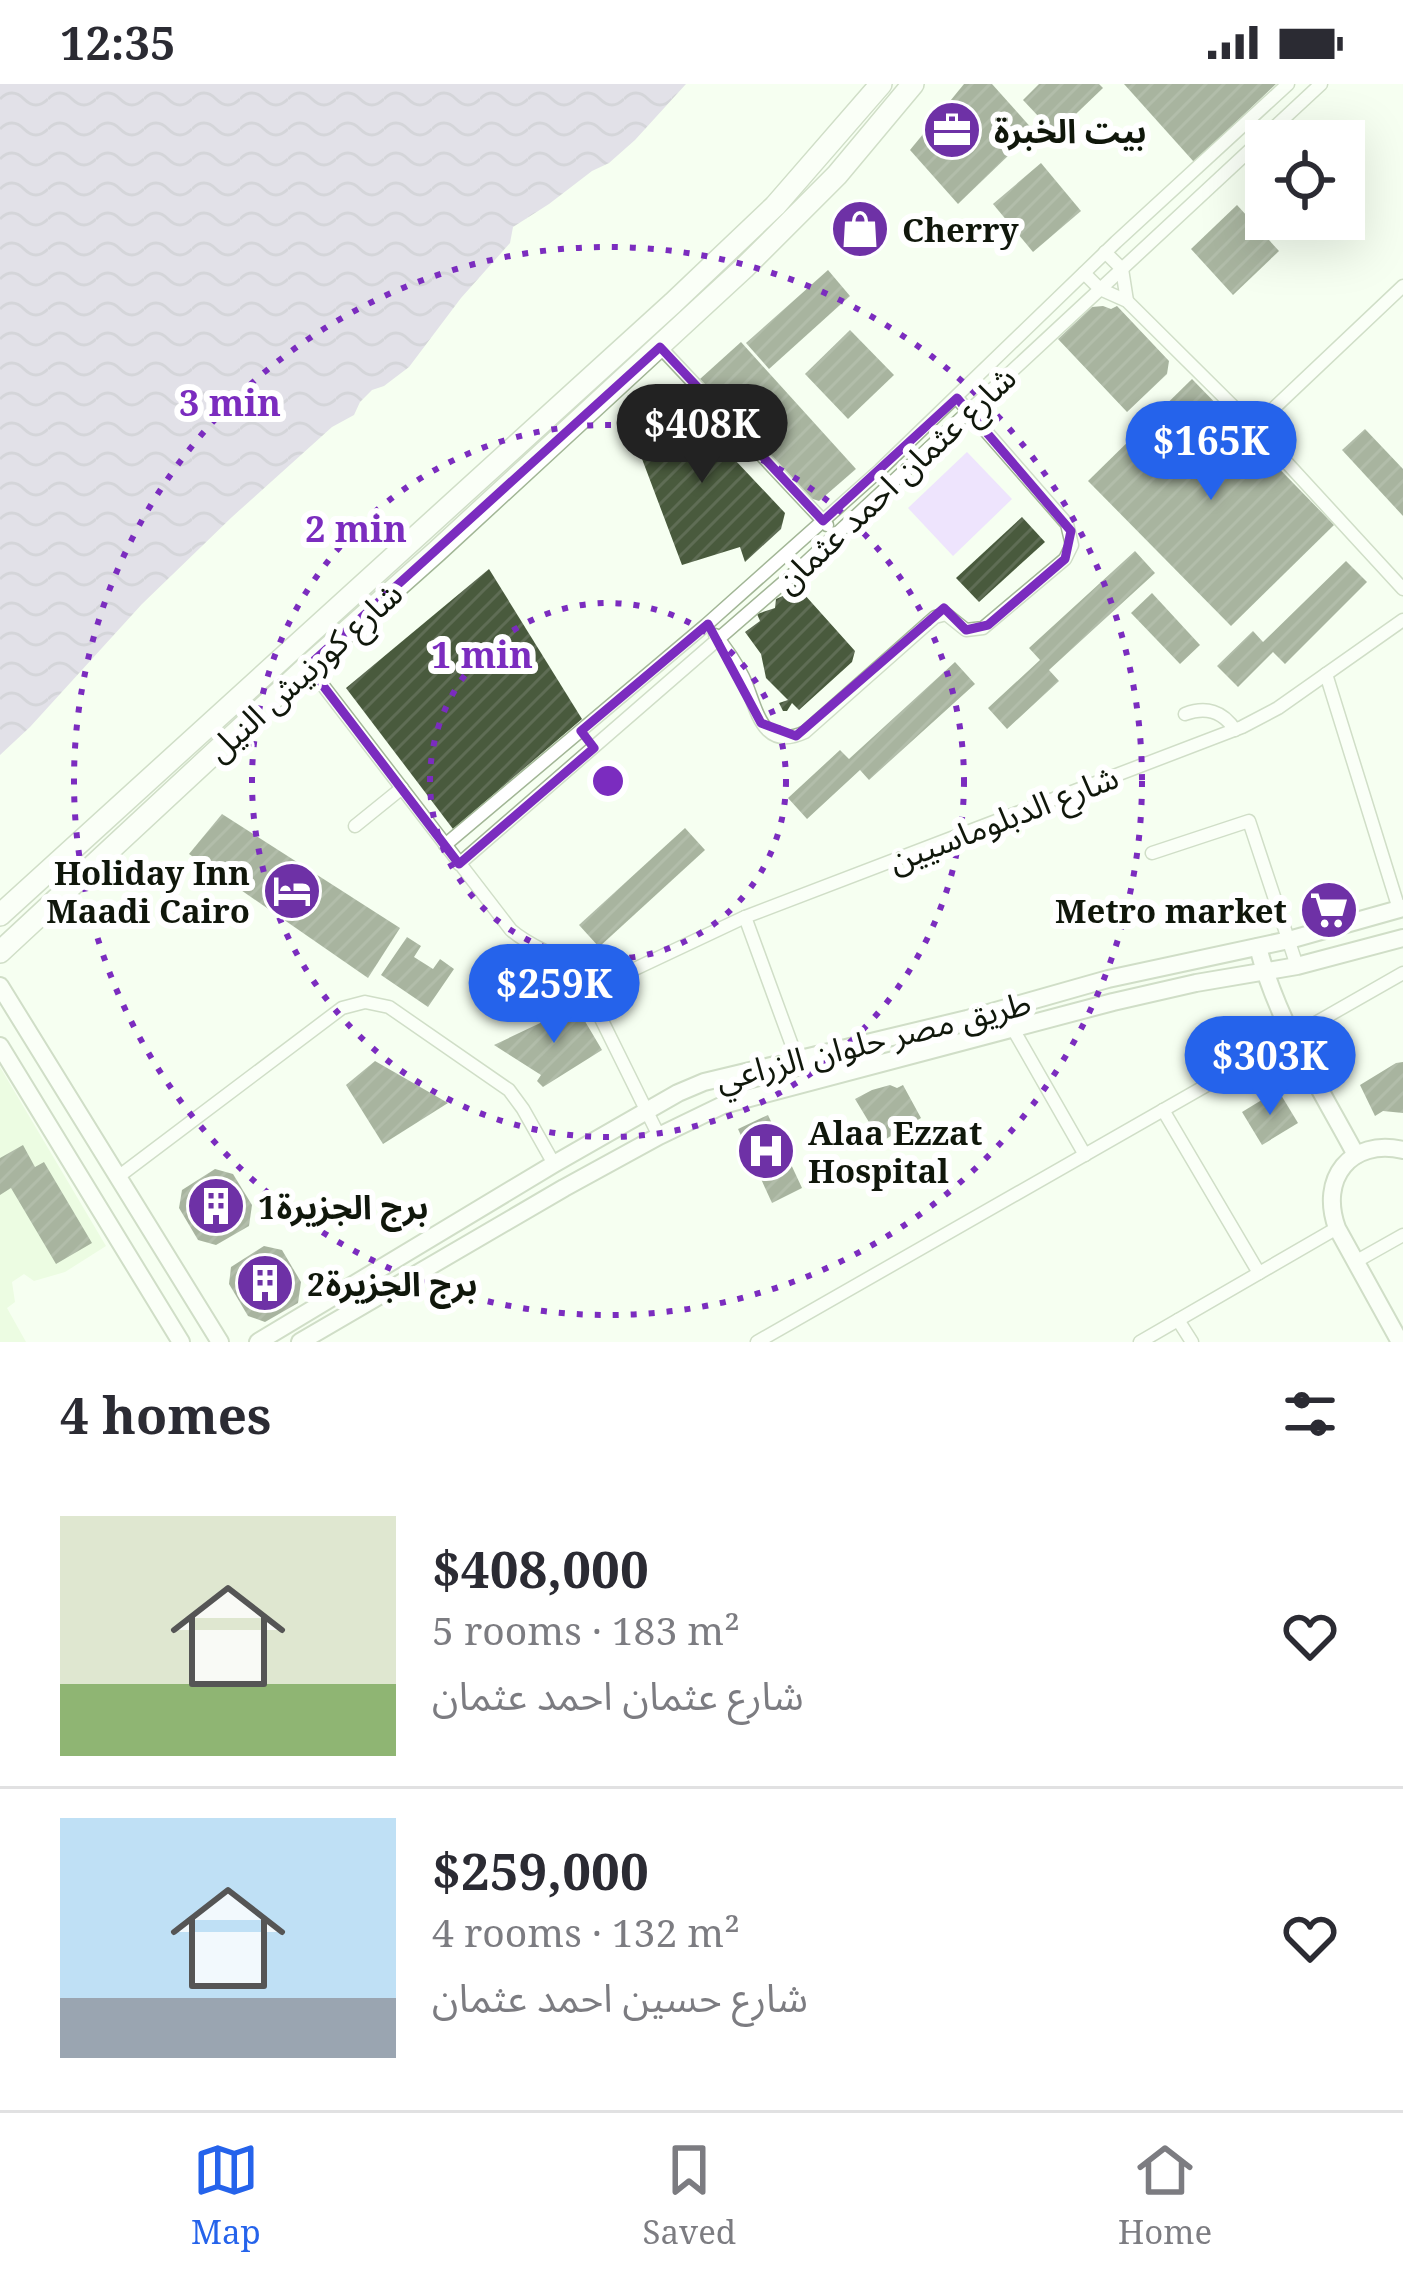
<!DOCTYPE html>
<meta charset="utf-8">
<style>
:root{--surface:#fff;--page:#f2f2f3;--text:#2b2b33;--muted:#7c7c81;--line:#e1e1e2;--accent:#2563eb}
body{margin:0;font-family:"Noto Serif","Noto Sans Arabic",serif;background:var(--page);color:var(--text);height:100vh;display:flex;flex-direction:column;font-size:45px;white-space:nowrap}
*{box-sizing:border-box;margin:0}
p{font-size:39px;color:var(--muted)}
.icon{flex:none;width:66px;height:66px;fill:none;stroke:currentColor;stroke-width:2;stroke-linecap:round;stroke-linejoin:round}
.map{position:relative;height:1258px;overflow:hidden}
.details{display:flex;flex-direction:column;background:var(--surface);flex:1}
.details>*{flex:none}
.buttons{position:absolute;left:1245px;top:36px;display:grid;gap:24px}
.buttons a{display:grid;place-items:center;width:120px;height:120px;border-radius:0px;background:var(--surface);box-shadow:0 12px 48px #0002;font-size:60px}
.price{position:absolute;translate:-50% -102px;padding:0 27px;border-radius:42px;background:var(--accent);color:#fff;font-size:39px;line-height:78px;filter:drop-shadow(0 3px 6px #0008)}
.price::after{content:'';position:absolute;left:50%;top:72px;width:36px;height:27px;margin-left:-18px;background:inherit;clip-path:polygon(0 0,100% 0,50% 100%)}
.price.on{background:#222;color:#fff}
ul{padding:0;list-style:none}
li{display:flex;align-items:center;gap:36px;height:300px;padding:0 60px}
li+li{border-top:3px solid var(--line)}
li span{display:grid;place-items:center;flex:none;width:336px;height:240px;border-radius:0px;color:#555}
li>.icon{margin-inline-start:auto}
span .icon{width:144px;height:144px;fill:#fffc;stroke-width:1}
li b{font-size:51px}
h2{display:flex;justify-content:space-between;align-items:center;height:144px;padding:0 60px;font-size:51px}
.status{display:flex;justify-content:space-between;align-items:center;height:84px;padding:0 60px;background:var(--surface);direction:ltr}
.status svg{height:33px;fill:currentColor}
.dock{display:flex;justify-content:space-around;align-items:center;height:168px;border-top:3px solid var(--line);background:var(--surface);font-size:33px;color:var(--muted)}
.dock a{display:grid;justify-items:center;gap:6px}
.dock .on{color:var(--accent)}
.map>svg:first-child{display:block}
.built{fill:#e0f9d0}
.pitch{fill:#eee4fd}
.water{fill:url(#water-waves)}
.building{fill:url(#building-hatch)}
.lines{fill:none;stroke-linecap:round;stroke-linejoin:round}
.street-casing{stroke:#a2b696;stroke-width:15}
.secondary-casing{stroke:#a2b696;stroke-width:20}
.highway-casing{stroke:#a2b696;stroke-width:24}
.street{stroke:#fff;stroke-width:12}
.secondary{stroke:#fff;stroke-width:16}
.highway{stroke:#fff;stroke-width:21}
.marked{fill:none;stroke:#7b2cbf;stroke-width:9;stroke-linejoin:round}
.ring{fill:none;stroke:#7b2cbf;stroke-width:6;stroke-dasharray:6 12}
.labels{text-anchor:middle;dominant-baseline:central;stroke-width:12;stroke-linejoin:round;paint-order:stroke}
.poi-label{font-size:33px;font-weight:bold;fill:#10170b;stroke:#fff;text-anchor:start}
.street-label{font-size:33px;fill:#10170b;stroke:#fff}
.centre{fill:#7b2cbf;stroke:#fff;stroke-width:6}
.ring-label{font-size:36px;text-anchor:middle;font-weight:bold;fill:#7b2cbf;stroke:#fff;stroke-width:12;stroke-linejoin:round;paint-order:stroke}
</style>
<div class="status"><b>12:35</b><svg viewBox="0 0 49 12"><path d="M0 12V9h3v3zM5 12V6h3v6zM10 12V3h3v9zM15 12V0h3v12zM26 1h20v11H26zM47 4h2v5h-2z"/></svg></div>
<div class="map">
<svg width="1403" height="1258" viewBox="0 0 1403 1258">
<defs>
<pattern id="water-waves" width="16" height="10" patternUnits="userSpaceOnUse" patternTransform="scale(3)"><rect width="16" height="10" fill="#cabdde"/><path d="M0 5q4-4 8 0t8 0" fill="none" stroke="#aca2bd"/></pattern>
<pattern id="building-hatch" width="6" height="6" patternUnits="userSpaceOnUse" patternTransform="scale(3)"><rect width="6" height="6" fill="#495a3d"/><path d="M-1 1l2-2M0 6l6-6M5 7l2-2" fill="none" stroke="#5f6d55"/></pattern>
</defs>
<rect width="100%" height="100%" fill="#f6fff1"/>
<!-- built -->
<path class="built" d="M0 983 106 1162 65 1188 34 1197 24 1190 12 1198 15 1218 7 1224 26 1258H0Z"/>
<!-- pitch -->
<path class="pitch" d="M967 368 1012 415 953 472 908 424Z"/>
<!-- water -->
<path class="water" d="M0 0H686L635 56 609 79 592 87 549 120 513 143 510 159 461 214 409 283 384 302 372 306 360 318 354 331 332 343 232 433 142 520 30 643 0 671Z"/>
<!-- building -->
<g class="building">
<path d="M964 0H992L1034 47 958 120 910 66Z"/>
<path d="M1039 0H1099L1103 4 1055 50 1023 16Z"/>
<path d="M1124 0H1276L1194 78Z"/>
<path d="M1041 79 1081 127 1033 168 993 120Z"/>
<path d="M1237 121 1279 167 1233 211 1191 165Z"/>
<path d="M828 186 850 212 769 285 746 259Z"/>
<path d="M1103 222 1111 225 1117 222 1169 277 1167 290 1127 328 1058 255 1092 223Z"/>
<path d="M850 246 894 291 848 335 805 290Z"/>
<path d="M741 258 856 385 819 417 807 413 700 295Z"/>
<path d="M1192 295 1334 441 1231 542 1088 397Z"/>
<path d="M669 306 785 429 781 445 745 478 740 463 682 481 630 343Z"/>
<path d="M1365 345 1403 385V432L1342 366Z"/>
<path d="M1022 433 1045 458 979 518 956 494Z"/>
<path d="M1135 467 1155 489 1049 586 1059 597 1007 645 988 624 1040 576 1029 564Z"/>
<path d="M1346 477 1367 498 1285 580 1273 568 1238 603 1217 582 1253 547 1263 558Z"/>
<path d="M489 485 582 635 453 745 346 604Z"/>
<path d="M795 500 855 567 852 578 799 626 792 619 787 627H783L779 619 788 616 766 594 761 570 745 548 760 537 757 530 775 524 776 515 785 511Z"/>
<path d="M1152 509 1200 561 1180 580 1131 529Z"/>
<path d="M955 578 975 600 869 696 860 686 807 735 788 714 840 666 849 675Z"/>
<path d="M222 730 400 844 368 894 189 770Z"/>
<path d="M685 744 705 766 599 863 579 841Z"/>
<path d="M407 853 421 862 414 873 433 885 440 875 454 885 428 923 381 891Z"/>
<path d="M576 922 602 966 543 1003 537 997 541 991 494 961Z"/>
<path d="M375 977 448 1019 383 1060 346 1001Z"/>
<path d="M1403 978V1029L1383 1027 1375 1032 1360 1001 1396 979Z"/>
<path d="M890 1001 897 1004 903 1001 921 1034 881 1058 855 1015 872 1006Z"/>
<path d="M1278 1006 1298 1039 1262 1061 1242 1028Z"/>
<path d="M768 1031 802 1104 772 1119 738 1045Z"/>
<path d="M23 1061 35 1083 44 1078 92 1159 56 1180 11 1104 0 1111V1074Z"/>
<path d="M215 1085 233 1090 252 1121 249 1142 216 1161 198 1156 179 1124 182 1106Z"/>
<path d="M264 1162 282 1166 301 1198 298 1219 265 1238 248 1232 229 1200 231 1183Z"/>
</g>
<g class="lines">
<!-- street casing -->
<g class="street-casing">
<g id="street">
<path d="M1105 168 1122 185 1127 217"/>
<path d="M1084 189 1100 205 1127 217 1254 343 1403 505"/>
<path d="M660 263 827 441"/>
<path d="M1254 343 1403 202"/>
<path d="M715 551C726 564 735 577 743 593 757 622 760 669 805 648L935 533 946 530 966 546 983 544 1065 475 1072 461 1067 440 957 314"/>
<path d="M308 582 511 846C531 864 558 870 578 888L659 1052"/>
<path d="M1326 590 1399 825"/>
<path d="M1185 630C1206 622 1223 627 1235 646"/>
<path d="M355 742 402 704"/>
<path d="M445 761 706 541 880 386 1116 158 1288 0"/>
<path d="M1152 769 1249 737 1297 882"/>
<path d="M459 780 800 484 1321 0"/>
<path d="M745 833 797 975"/>
<path d="M588 907 745 833 1242 643 1278 624 1403 536"/>
<path d="M1013 945 1085 1071"/>
<path d="M1163 1026 1259 1189"/>
<path d="M118 1093 342 924 365 918 389 923 509 1006 523 1025 554 1080"/>
<path d="M1355 1178 1403 1151"/>
<path d="M1178 1236 1192 1258"/>
<path d="M757 1258 1403 889"/>
<path d="M1140 1258 1337 1144"/>
</g>
</g>
<!-- secondary casing -->
<g class="secondary-casing">
<g id="secondary">
<path d="M1258 863C1277 937 1320 1004 1356 1071"/>
<path d="M0 902 220 1258"/>
<path d="M0 962 181 1258"/>
<path d="M258 1258 554 1080 678 1009 704 998 967 935 1108 895 1289 856 1403 824"/>
<path d="M300 1258 564 1104 659 1052 723 1021 1113 918 1196 899 1297 882 1403 854"/>
<path d="M1400 1258 1337 1144C1319 1095 1350 1054 1403 1066"/>
</g>
</g>
<!-- highway casing -->
<g class="highway-casing">
<g id="highway">
<path d="M0 831 673 219 775 122 881 0"/>
<path d="M0 868 308 582 436 468 744 184 837 91 913 0"/>
</g>
</g>
<!-- street -->
<use href="#street" class="street"/>
<!-- secondary -->
<use href="#secondary" class="secondary"/>
<!-- highway -->
<use href="#highway" class="highway"/>
</g>
<!-- marked area -->
<path d="M0 0H1403V1258H0ZM660 263 823 437 957 314 1071 447 1065 475 988 541 966 546 944 524 796 652 761 639 708 540 581 647 594 664 459 780 308 582Z" fill="#f6fff1" fill-opacity=".55" fill-rule="evenodd"/>
<path class="marked" d="M660 263 823 437 957 314 1071 447 1065 475 988 541 966 546 944 524 796 652 761 639 708 540 581 647 594 664 459 780 308 582Z"/>
<!-- distance rings -->
<g class="ring">
<circle cx="608" cy="697" r="178"/>
<circle cx="608" cy="697" r="356"/>
<circle cx="608" cy="697" r="534"/>
</g>
<!-- icons -->
<defs>
<g id="office-disc" transform="scale(3)"><circle r="9.5" fill="#6e31a6" stroke="#fff"/><path d="M-6-3h4V-5.5h4V-3h4V5H-6ZM-1-4.5V-3h2v-1.5ZM-6 0V1H6V0Z" fill="#fff"/></g>
<g id="shop-disc" transform="scale(3)"><circle r="9.5" fill="#6e31a6" stroke="#fff"/><path d="M-5-2.5h2.3a2.7 3.5 0 0 1 5.4 0H5L5.5 6h-11ZM-1.5-2.5h3a1.5 2.3 0 0 0-3 0Z" fill="#fff"/></g>
<g id="hotel-disc" transform="scale(3)"><circle r="9.5" fill="#6e31a6" stroke="#fff"/><path d="M-6-4.5h1.5V1H6V5H4.5V3h-9V5H-6ZM-4 0a1.8 1.8 0 1 1 3.6 0ZM.5 0V-2.5h3Q6-2.5 6 0Z" fill="#fff"/></g>
<g id="supermarket-disc" transform="scale(3)"><circle r="9.5" fill="#6e31a6" stroke="#fff"/><path d="M-6-5.5h2.5l.6 2H6L4.5 2H-2.5L-4.4-4H-6ZM-1.5 3.2a1.3 1.3 0 1 0 .1 0ZM3 3.2a1.3 1.3 0 1 0 .1 0Z" fill="#fff"/></g>
<g id="hospital-disc" transform="scale(3)"><circle r="9.5" fill="#6e31a6" stroke="#fff"/><path d="M-5-5h3v3.5h4V-5h3V5h-3V1.5h-4V5h-3Z" fill="#fff"/></g>
<g id="building-disc" transform="scale(3)"><circle r="9.5" fill="#6e31a6" stroke="#fff"/><path d="M-4-6H4V6H1V3H-1V6H-4ZM-2.5-4.3h1.7v1.8h-1.7ZM.8-4.3h1.7v1.8H.8ZM-2.5-1h1.7V.8h-1.7ZM.8-1h1.7V.8H.8Z" fill="#fff"/></g>
</defs>
<g fill-rule="evenodd">
<use href="#office-disc" x="952" y="46"/>
<use href="#shop-disc" x="860" y="145"/>
<use href="#hotel-disc" x="292" y="807"/>
<use href="#supermarket-disc" x="1329" y="826"/>
<use href="#hospital-disc" x="766" y="1067"/>
<use href="#building-disc" x="216" y="1122"/>
<use href="#building-disc" x="265" y="1199"/>
</g>
<g class="labels">
<!-- poi labels -->
<g class="poi-label">
<text x="994" y="46">بيت الخبرة</text>
<text x="902" y="145">Cherry</text>
<text x="250" y="788" text-anchor="end">Holiday Inn<tspan x="250" dy="38">Maadi Cairo</tspan></text>
<text x="1287" y="826" text-anchor="end">Metro market</text>
<text x="808" y="1048">Alaa Ezzat<tspan x="808" dy="38">Hospital</tspan></text>
<text x="258" y="1122">برج الجزيرة1</text>
<text x="307" y="1199">برج الجزيرة2</text>
</g>
<!-- street labels -->
<g class="street-label">
<text transform="translate(895 395) rotate(-43)">شارع عثمان احمد عثمان</text>
<text transform="translate(304 587) rotate(-42)">شارع كورنيش النيل</text>
<text transform="translate(1003 734) rotate(-21)">شارع الدبلوماسيين</text>
<text transform="translate(873 956) rotate(-14)">طريق مصر حلوان الزراعي</text>
</g>
</g>
<circle cx="608" cy="697" r="18" class="centre"/>
<g class="ring-label">
<text x="230" y="332">3 min</text>
<text x="356" y="458">2 min</text>
<text x="482" y="584">1 min</text>
</g>
</svg>
<div class="buttons">
<a><svg class="icon" aria-label="locate" viewBox="0 0 24 24"><circle cx="12" cy="12" r="6"/><path d="M12 2v4M12 18v4M2 12h4M18 12h4"/></svg></a>
</div>
<b class="price on" style="left:702px;top:402px">$408K</b>
<b class="price" style="left:1211px;top:419px">$165K</b>
<b class="price" style="left:554px;top:962px">$259K</b>
<b class="price" style="left:1270px;top:1034px">$303K</b>
</div>
<section class="details">
<h2>4 homes<svg class="icon" aria-label="filters" viewBox="0 0 24 24"><path d="M4 7h16M4 17h16"/><circle cx="9" cy="7" r="2"/><circle cx="15" cy="17" r="2"/></svg></h2>
<ul>
<li><span style="background:linear-gradient(#dfe7d0 70%,#8fb573 0)"><svg class="icon" aria-label="home" viewBox="0 0 24 24"><path d="M3 11l9-7 9 7M6 9v11h12V9"/></svg></span><div><b>$408,000</b><p>5 rooms · 183 m²</p><p>شارع عثمان احمد عثمان</p></div><svg class="icon" aria-label="heart" viewBox="0 0 24 24"><path d="M12 20l-8-8c-3-5 5-10 8-4 3-6 11-1 8 4z"/></svg></li>
<li><span style="background:linear-gradient(#bfe0f5 75%,#9aa5b1 0)"><svg class="icon" aria-label="home" viewBox="0 0 24 24"><path d="M3 11l9-7 9 7M6 9v11h12V9"/></svg></span><div><b>$259,000</b><p>4 rooms · 132 m²</p><p>شارع حسين احمد عثمان</p></div><svg class="icon" aria-label="heart" viewBox="0 0 24 24"><path d="M12 20l-8-8c-3-5 5-10 8-4 3-6 11-1 8 4z"/></svg></li>
</ul>
</section>
<nav class="dock">
<a class="on"><svg class="icon" aria-label="map" viewBox="0 0 24 24"><path d="M3 6l6-2 6 2 6-2v14l-6 2-6-2-6 2zM9 4v14M15 6v14"/></svg>Map</a>
<a><svg class="icon" aria-label="saved" viewBox="0 0 24 24"><path d="M7 4h10v16l-5-4-5 4z"/></svg>Saved</a>
<a><svg class="icon" aria-label="home" viewBox="0 0 24 24"><path d="M3 11l9-7 9 7M6 9v11h12V9"/></svg>Home</a>
</nav>
